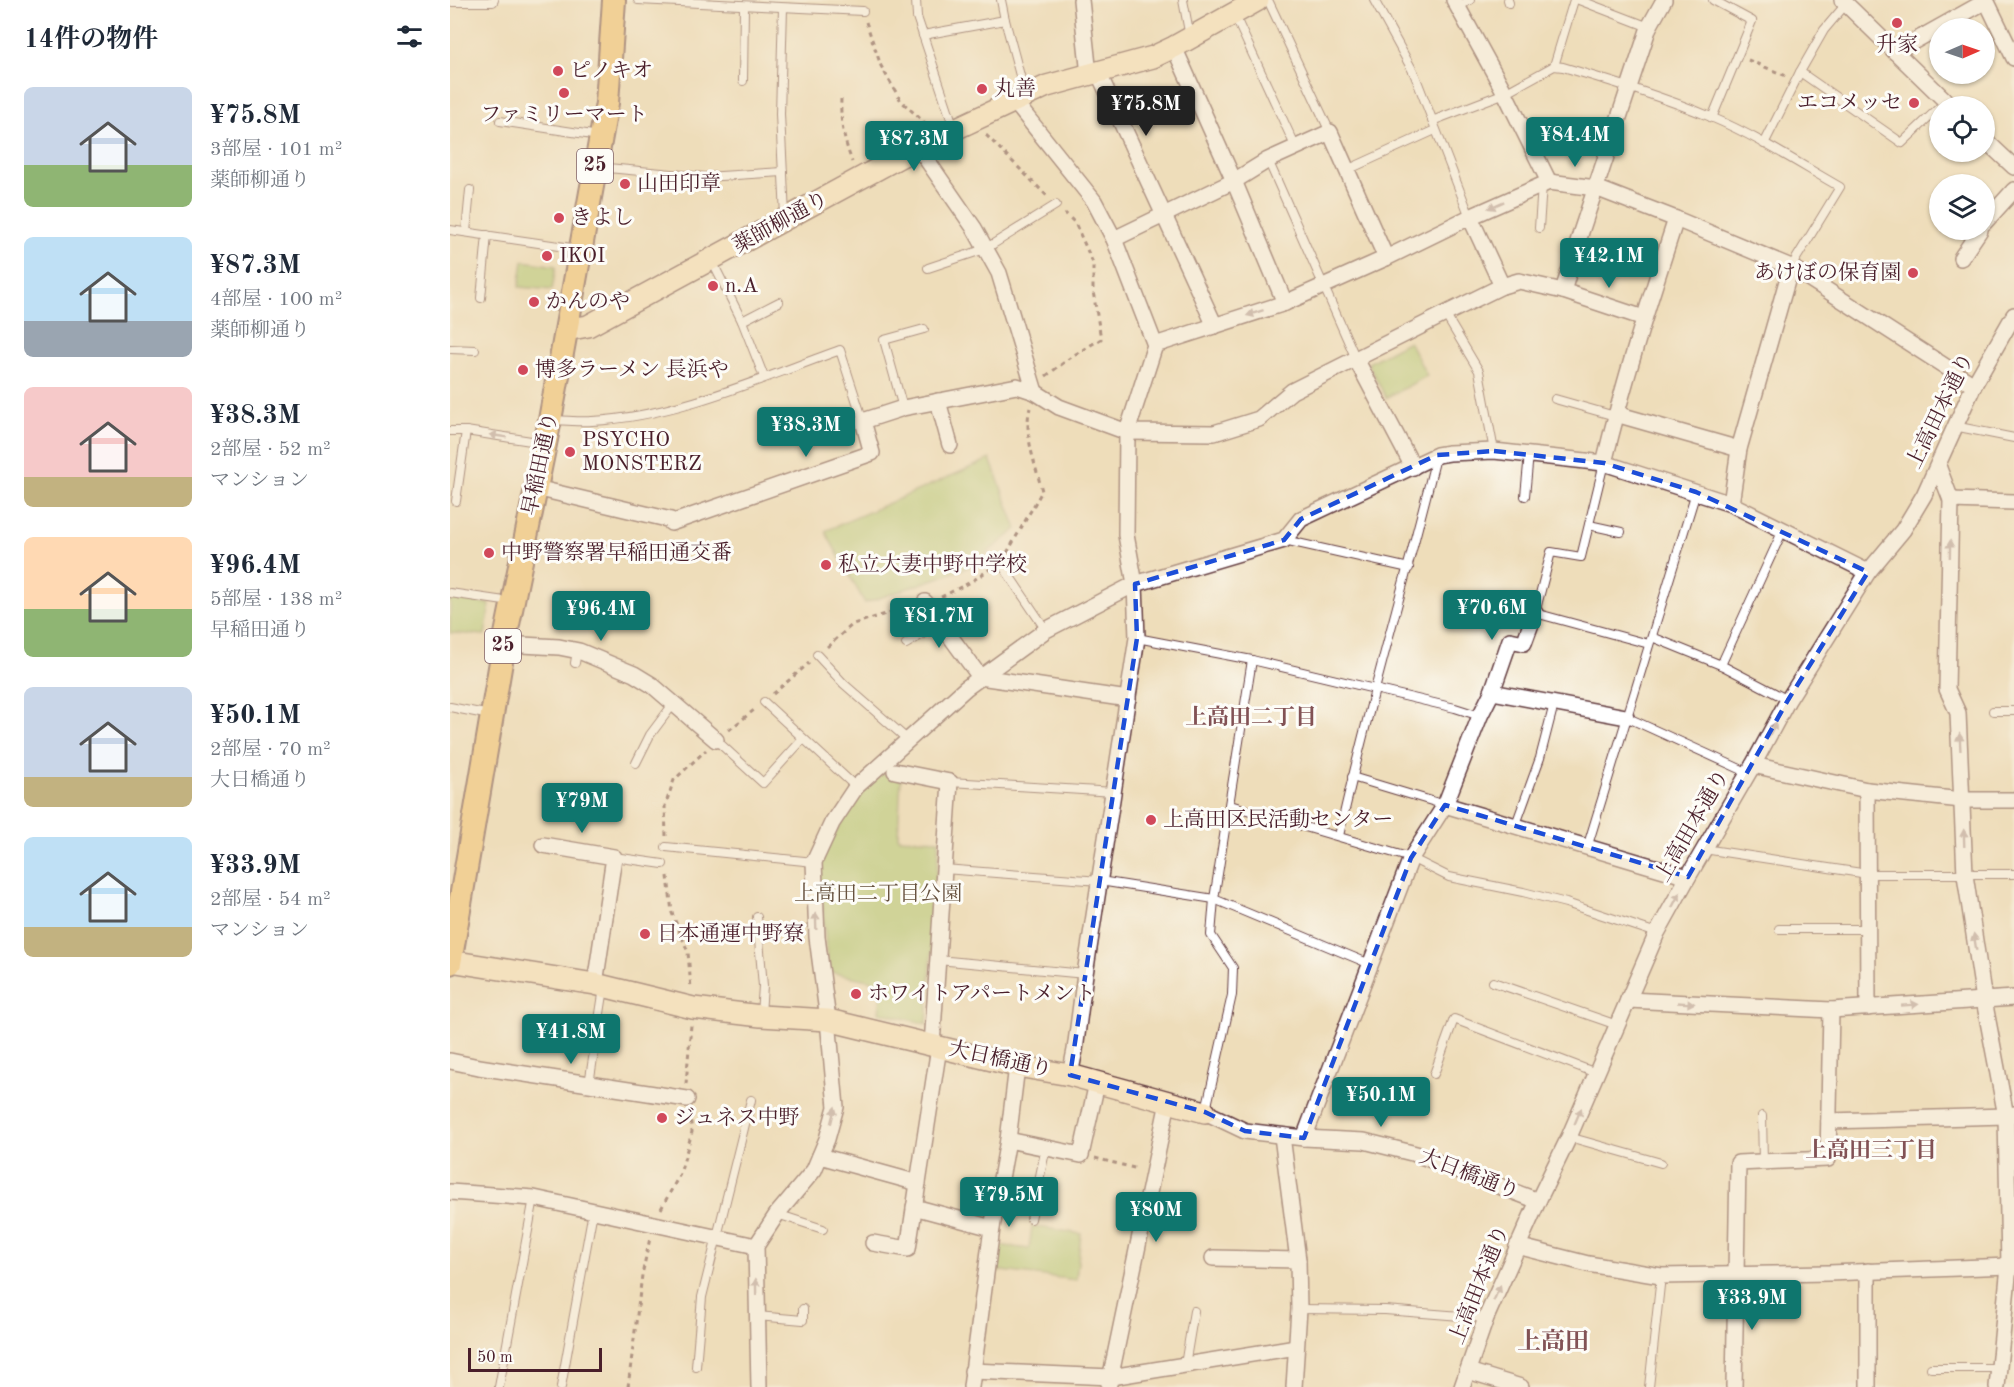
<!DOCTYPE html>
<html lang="ja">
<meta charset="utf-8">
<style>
:root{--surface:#fff;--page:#f6f6f7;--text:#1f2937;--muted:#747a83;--accent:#0f766e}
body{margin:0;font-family:"Old Standard TT","Noto Serif JP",serif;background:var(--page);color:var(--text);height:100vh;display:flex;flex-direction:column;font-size:22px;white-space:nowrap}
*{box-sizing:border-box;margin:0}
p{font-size:20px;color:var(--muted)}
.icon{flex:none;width:33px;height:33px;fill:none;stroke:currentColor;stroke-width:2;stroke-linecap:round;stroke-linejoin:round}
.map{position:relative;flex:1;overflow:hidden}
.side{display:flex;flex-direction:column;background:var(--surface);width:450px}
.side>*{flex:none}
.needle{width:39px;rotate:88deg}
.buttons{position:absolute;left:1479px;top:18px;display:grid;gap:12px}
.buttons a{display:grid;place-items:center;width:66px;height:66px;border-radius:50%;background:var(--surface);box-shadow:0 2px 4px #0004;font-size:30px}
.scale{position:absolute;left:18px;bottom:15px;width:134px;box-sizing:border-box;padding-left:6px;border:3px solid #4a1f2b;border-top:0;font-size:16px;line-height:21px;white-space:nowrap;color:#4a1f2b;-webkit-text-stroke:4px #fdfcf7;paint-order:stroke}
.price{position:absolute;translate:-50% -51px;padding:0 14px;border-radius:6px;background:var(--accent);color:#fff;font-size:20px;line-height:39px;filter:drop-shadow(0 2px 3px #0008)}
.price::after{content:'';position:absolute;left:50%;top:36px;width:18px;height:14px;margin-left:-9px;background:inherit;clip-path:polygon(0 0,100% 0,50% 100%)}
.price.selected{background:#222;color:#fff}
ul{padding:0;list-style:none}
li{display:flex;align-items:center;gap:18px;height:150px;padding:0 24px}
li span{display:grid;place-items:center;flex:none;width:168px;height:120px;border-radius:9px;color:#555}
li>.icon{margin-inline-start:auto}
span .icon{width:72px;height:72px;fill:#fffc;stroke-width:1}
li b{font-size:26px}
h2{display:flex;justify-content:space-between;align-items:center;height:72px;padding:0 24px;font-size:26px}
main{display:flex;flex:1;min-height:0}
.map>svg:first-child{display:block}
.green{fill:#aac86f;stroke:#7a744d;stroke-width:1.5}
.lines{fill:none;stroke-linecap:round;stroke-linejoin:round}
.lane-casing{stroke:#633c40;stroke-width:10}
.street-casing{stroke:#633c40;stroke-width:18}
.secondary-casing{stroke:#633c40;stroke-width:24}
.primary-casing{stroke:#633c40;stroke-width:26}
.path{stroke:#633c40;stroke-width:3;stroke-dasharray:4.5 4.5;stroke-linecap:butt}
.lane{stroke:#fff;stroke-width:8}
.street{stroke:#fff;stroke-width:15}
.secondary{stroke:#fbe6c3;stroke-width:21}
.primary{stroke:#f4c16a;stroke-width:22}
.oneway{fill:#ae9aa0}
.marked{fill:none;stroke:#1d4ed8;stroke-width:4.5;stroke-dasharray:12 8;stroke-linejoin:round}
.poi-dot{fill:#d1495b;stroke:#fdfcf7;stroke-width:2}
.labels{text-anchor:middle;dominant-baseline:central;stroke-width:6;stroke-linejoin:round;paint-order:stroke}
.shield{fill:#fdfcf7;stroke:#806168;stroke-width:1.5}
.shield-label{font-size:20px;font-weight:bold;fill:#4a1f2b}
.poi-label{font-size:21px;fill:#4a1f2b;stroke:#fdfcf7;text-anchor:start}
.street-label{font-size:21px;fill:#4a1f2b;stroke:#fdfcf7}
.park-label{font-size:21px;fill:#67523f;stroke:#fdfcf7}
.neighbourhood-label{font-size:22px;font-weight:bold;fill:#825255;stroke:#fdfcf7}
.quarter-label{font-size:24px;font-weight:bold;fill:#825255;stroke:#fdfcf7}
</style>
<main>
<section class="side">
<h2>14件の物件<svg class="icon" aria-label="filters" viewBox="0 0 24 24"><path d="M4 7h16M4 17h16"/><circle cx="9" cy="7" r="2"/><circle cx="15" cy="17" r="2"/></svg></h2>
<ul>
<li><span style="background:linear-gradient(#c9d6e8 65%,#8fb573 0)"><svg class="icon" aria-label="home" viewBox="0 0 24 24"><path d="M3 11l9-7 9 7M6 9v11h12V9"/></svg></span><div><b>¥75.8M</b><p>3部屋 · 101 m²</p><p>薬師柳通り</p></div></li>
<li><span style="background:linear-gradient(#bfe0f5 70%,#9aa5b1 0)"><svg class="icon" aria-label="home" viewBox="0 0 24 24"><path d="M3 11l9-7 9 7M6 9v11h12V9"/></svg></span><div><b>¥87.3M</b><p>4部屋 · 100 m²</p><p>薬師柳通り</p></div></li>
<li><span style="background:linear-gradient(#f6c9c9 75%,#c2b280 0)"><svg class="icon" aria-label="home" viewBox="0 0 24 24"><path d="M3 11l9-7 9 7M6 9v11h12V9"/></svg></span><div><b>¥38.3M</b><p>2部屋 · 52 m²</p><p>マンション</p></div></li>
<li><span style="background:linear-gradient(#ffd9b3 60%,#8fb573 0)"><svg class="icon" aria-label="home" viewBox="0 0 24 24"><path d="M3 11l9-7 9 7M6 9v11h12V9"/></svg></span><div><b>¥96.4M</b><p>5部屋 · 138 m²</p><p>早稲田通り</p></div></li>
<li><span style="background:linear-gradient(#c9d6e8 75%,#c2b280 0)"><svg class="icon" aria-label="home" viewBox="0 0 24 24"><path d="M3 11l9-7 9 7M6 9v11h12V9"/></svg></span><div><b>¥50.1M</b><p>2部屋 · 70 m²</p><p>大日橋通り</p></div></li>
<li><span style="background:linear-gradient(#bfe0f5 75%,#c2b280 0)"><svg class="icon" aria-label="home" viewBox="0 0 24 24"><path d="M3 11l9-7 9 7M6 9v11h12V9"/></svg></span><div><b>¥33.9M</b><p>2部屋 · 54 m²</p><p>マンション</p></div></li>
</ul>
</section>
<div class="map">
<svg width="1564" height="1387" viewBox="0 0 1564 1387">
<rect width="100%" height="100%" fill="#fdfcf7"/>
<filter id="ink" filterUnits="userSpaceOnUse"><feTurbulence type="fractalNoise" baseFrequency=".0167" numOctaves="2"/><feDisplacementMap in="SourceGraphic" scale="12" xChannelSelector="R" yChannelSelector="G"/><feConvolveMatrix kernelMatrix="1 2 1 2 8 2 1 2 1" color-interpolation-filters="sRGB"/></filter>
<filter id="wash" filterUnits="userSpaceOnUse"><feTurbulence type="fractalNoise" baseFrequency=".008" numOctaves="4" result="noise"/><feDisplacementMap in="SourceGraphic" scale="24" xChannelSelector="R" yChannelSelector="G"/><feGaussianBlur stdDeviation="1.35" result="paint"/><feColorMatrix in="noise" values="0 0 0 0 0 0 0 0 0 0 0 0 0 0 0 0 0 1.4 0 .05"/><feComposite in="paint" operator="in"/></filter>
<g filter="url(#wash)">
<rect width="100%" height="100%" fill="#eeddba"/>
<!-- green -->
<g class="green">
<path d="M73 261 106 266 102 290 69 287Z"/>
<path d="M959 341 977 376 936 398 918 363Z"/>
<path d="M540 459 567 529 519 567 415 603 375 531Z"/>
<path d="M0 598 40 604 35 635 0 633Z"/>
<path d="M428 773 451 778 448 838 489 840 477 1024 429 1012 433 983 378 972 369 864 396 813Z"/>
<path d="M582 1226 631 1234 626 1280 545 1270 548 1245 579 1249Z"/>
</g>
</g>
<g filter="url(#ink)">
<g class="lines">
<!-- lane casing -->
<g class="lane-casing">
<g id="lane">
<path d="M188 0 413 11"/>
<path d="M466 0 467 17 504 128"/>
<path d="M551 0 555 20 575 94"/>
<path d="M733 0 740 37"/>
<path d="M818 0 880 132"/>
<path d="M924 0 964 73 1020 217"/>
<path d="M1058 0 1059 3"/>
<path d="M1129 0 1199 27"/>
<path d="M0 2H43L44 0"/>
<path d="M1008 7 1020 0"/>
<path d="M333 8 330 114 335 216"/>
<path d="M785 16 846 148"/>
<path d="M473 35 555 20"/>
<path d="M1104 66 1124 0"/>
<path d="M1350 72 1452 143 1490 107"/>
<path d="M293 81 294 6"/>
<path d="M1262 118 1302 21 1263 0"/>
<path d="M50 121 149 136"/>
<path d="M982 121 1055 93 1104 66 1113 67C1163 82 1213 97 1261 117 1306 136 1348 163 1390 187L1341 267"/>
<path d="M1077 137 1098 133 1160 143"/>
<path d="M1314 144 1350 72 1374 30 1396 4"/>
<path d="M818 160 906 359"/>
<path d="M147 167 255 177 333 172"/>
<path d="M897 170 985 130"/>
<path d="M1089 228 1092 185"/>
<path d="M0 230 129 249"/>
<path d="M16 232 20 190"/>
<path d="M262 261 292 321 314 377"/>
<path d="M478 268 535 249 606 205"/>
<path d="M31 298 37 235"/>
<path d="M995 314 1029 371 1044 451"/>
<path d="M292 321 329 302"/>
<path d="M0 349 25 350"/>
<path d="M1105 399 1165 416"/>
<path d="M453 408 434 340 474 329"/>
<path d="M101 420C115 420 129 422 142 421 225 417 312 378 390 350L413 421"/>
<path d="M1504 426 1564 438"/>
<path d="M0 431H16L94 443"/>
<path d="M1154 463 1131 557 1101 552 1085 613 1199 644"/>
<path d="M1075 496 1079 454"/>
<path d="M6 501 16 431"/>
<path d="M1139 525 1171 532"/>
<path d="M834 540 959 568"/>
<path d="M550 562 596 630"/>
<path d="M0 593 61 602"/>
<path d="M1202 637 1271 665 1338 700"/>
<path d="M687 638 802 660 1005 708 1030 716"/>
<path d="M456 644 491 623"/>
<path d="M367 655 394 684 458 740"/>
<path d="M125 663 127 651"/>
<path d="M1271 665 1333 530"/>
<path d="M314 702 406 787"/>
<path d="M0 707 40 715"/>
<path d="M1543 711H1564"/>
<path d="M1176 717 1299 773"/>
<path d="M266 740 313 783 353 739"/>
<path d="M186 763 200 735 224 703"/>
<path d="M902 777 995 805"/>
<path d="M500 782 664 792"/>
<path d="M780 805 961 858 999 877 1073 892 1116 903 1207 933"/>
<path d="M1065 827 1090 758 1104 704"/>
<path d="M889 836C917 709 955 583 986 457"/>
<path d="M216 847 364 862"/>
<path d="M1137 848 1246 492"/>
<path d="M1254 849 1418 874H1564"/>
<path d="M164 857 213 864"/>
<path d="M494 869 650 881 764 899 920 964"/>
<path d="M307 917 313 986 311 1014"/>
<path d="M1329 929H1418"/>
<path d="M488 960 635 974"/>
<path d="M1043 982 1167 1025"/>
<path d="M984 1074 1004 1019 1146 1073"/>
<path d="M139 1084 154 988"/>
<path d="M756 1110 782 995 783 968 761 935 764 899 802 660"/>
<path d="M1312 1116 1313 1162"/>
<path d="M1119 1137 1211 1163"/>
<path d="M327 1214 373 1229"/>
<path d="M581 1219 596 1147"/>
<path d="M849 1309 935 1310 1036 1318"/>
<path d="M307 1316 353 1320V1309"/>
<path d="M735 1365 744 1311"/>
<path d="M246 1367 252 1297 301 1100"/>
<path d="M1481 1368H1550"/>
<path d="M49 1387 84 1198"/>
<path d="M111 1387 143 1211"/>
<path d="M1199 1387 1211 1276"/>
</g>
</g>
<!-- street casing -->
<g class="street-casing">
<g id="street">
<path d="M631 0 639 75"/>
<path d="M1004 0 1055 93 1099 182"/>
<path d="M1392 0 1501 106"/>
<path d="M1536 0 1564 58"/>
<path d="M724 47 784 181 835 303"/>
<path d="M1445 52 1536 1"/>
<path d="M648 72 765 326"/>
<path d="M564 101 644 201 664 239 784 181 818 160 880 132 936 258"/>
<path d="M1534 139 1564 167"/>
<path d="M468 147 524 228 549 273 585 392"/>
<path d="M1020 217 1052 286"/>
<path d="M1534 223 1564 190"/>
<path d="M1511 258 1530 230"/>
<path d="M1113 291 1131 232 1199 27 1214 0"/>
<path d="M705 345 835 303 936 258 1020 217 1099 182 1146 188 1226 219 1341 267 1524 385"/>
<path d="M906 359 963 467"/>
<path d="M488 401 500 445"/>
<path d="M1166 414 1289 449"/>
<path d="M1154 463C1174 380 1200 299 1226 219"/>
<path d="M1488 466 1501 500 1497 689 1508 713 1515 875 1534 1000 1556 1116 1559 1266 1547 1387"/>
<path d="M86 488 221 520V523L422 453 413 421 453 408 567 386 585 392 609 407 677 432 764 433 809 419 842 391 995 314 1052 286 1069 281 1113 291 1194 318"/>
<path d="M1501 500 1564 502"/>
<path d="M1281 504 1289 449 1341 267"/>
<path d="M475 602 530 677 678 699"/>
<path d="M54 644 109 647 129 651 184 674 202 685 266 740"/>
<path d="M1042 692 1176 717"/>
<path d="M1303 765 1417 790 1512 800H1564"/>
<path d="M445 771 500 782 482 1045"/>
<path d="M1417 790 1418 1008"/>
<path d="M995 805 1238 877"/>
<path d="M93 845 164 857 145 984"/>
<path d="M1178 1000 1381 1010 1564 998"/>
<path d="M0 1061 29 1067 237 1099"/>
<path d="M620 1075 625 1050 635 974 687 638 685 584 676 535 677 432 705 345 664 239"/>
<path d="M755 1112 795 1131 854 1138 914 1141 966 1154 1088 1201"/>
<path d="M1379 1121 1556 1116 1564 1114"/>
<path d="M832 1136 848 1260 849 1309 844 1387"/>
<path d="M854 1138 961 858 995 805 1030 716 1042 692 1060 640 1074 643 1085 613"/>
<path d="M558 1140 631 1155 647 1083"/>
<path d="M370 1156 468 1183 458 1249 423 1243"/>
<path d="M468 1183 489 1047"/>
<path d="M0 1192 84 1198 306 1246"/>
<path d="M464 1207 542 1228"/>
<path d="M1067 1246 1138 1264 1211 1276 1379 1273 1559 1266"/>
<path d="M763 1258 848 1260"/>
<path d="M522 1371 661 1377 846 1347"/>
<path d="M1018 1371 1071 1387"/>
<path d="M659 1384 718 1102"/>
<path d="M309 1387 306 1246 327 1214 364 1170 377 1139 386 1107 378 1020 367 937 364 862 382 823 406 787 516 688 596 630 685 584 834 540 851 519 987 455 999 453 1044 451 1154 463 1281 504 1418 572"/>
<path d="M521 1387 542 1228 558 1140 567 1066"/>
<path d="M1012 1387 1036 1318 1088 1201 1119 1137 1207 933 1238 877 1303 765 1338 700 1418 572 1453 530 1474 495 1524 385 1564 315"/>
<path d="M1284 1387 1288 1163 1378 1159 1381 1010"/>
<path d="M1418 1387V1271"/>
</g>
</g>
<!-- secondary casing -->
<g class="secondary-casing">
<g id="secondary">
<path d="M116 330 138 326 468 147 505 129 597 86 703 57 724 47 808 0"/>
<path d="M0 961 145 984 243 1008 311 1016 378 1020 567 1066 620 1075 755 1112"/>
</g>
</g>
<!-- primary casing -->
<g class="primary-casing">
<path id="primary" d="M0 963 54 644 100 420 157 103 164 0"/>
</g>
<!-- path -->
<g class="path">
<path d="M416 22 431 66 451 101 475 123"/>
<path d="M1298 60 1336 76"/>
<path d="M391 99C390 124 394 139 402 162"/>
<path d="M536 135 597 196"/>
<path d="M596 376 624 355 651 339 643 291V263L625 223 615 213"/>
<path d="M557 553 592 491C586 466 573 434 580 408"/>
<path d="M491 597 521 582 540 569"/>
<path d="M377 647 403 624 462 606"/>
<path d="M323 694 359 663"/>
<path d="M279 730 304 710"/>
<path d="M216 836 215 806 224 780 256 750"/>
<path d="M218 876 222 913 238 952 241 989"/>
<path d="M236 1084 241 1025"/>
<path d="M645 1158 688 1169"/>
<path d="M211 1209 230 1174 242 1132 240 1115"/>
<path d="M178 1387 192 1275 200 1238"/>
</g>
<!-- lane -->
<use href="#lane" class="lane"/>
<!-- street -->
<use href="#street" class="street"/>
<!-- secondary -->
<use href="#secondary" class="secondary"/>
<!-- primary -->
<use href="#primary" class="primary"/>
</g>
<!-- one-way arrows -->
<defs><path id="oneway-solid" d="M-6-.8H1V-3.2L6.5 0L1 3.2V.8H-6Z" transform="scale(1.5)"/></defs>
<g class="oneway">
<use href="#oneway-solid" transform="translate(1046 205) rotate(156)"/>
<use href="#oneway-solid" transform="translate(805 313) rotate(162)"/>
<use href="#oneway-solid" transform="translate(48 436) rotate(-171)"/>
<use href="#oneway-solid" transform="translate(1500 549) rotate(-89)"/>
<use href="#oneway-solid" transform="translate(1322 730) rotate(-62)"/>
<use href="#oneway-solid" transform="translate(1510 742) rotate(-93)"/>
<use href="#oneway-solid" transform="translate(1514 838) rotate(-92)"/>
<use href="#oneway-solid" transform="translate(1226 900) rotate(-62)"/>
<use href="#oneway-solid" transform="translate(366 921) rotate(-92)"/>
<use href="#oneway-solid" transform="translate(1525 942) rotate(-99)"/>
<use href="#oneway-solid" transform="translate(1236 1003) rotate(3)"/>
<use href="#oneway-solid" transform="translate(1460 1005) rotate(-4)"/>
<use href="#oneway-solid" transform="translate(383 1115) rotate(-76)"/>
<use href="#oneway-solid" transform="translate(1128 1116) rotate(-67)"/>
<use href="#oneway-solid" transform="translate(306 1287) rotate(-91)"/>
<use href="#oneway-solid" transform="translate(1047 1293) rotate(-66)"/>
</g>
</g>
<!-- marked area -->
<path d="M0 0H1564V1387H0ZM1044 451 1154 463 1246 492 1418 572 1338 700 1238 877 995 805 961 858 854 1138 795 1131 755 1112 620 1075 687 638 685 584 834 540 851 519 987 455Z" fill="#eeddba" fill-opacity=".55" fill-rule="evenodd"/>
<path class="marked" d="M1044 451 1154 463 1246 492 1418 572 1338 700 1238 877 995 805 961 858 854 1138 795 1131 755 1112 620 1075 687 638 685 584 834 540 851 519 987 455Z"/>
<!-- markers -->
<g class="poi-dot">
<circle cx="1447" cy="23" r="6"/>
<circle cx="108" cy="71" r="6"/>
<circle cx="532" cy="89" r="6"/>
<circle cx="114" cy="93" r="6"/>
<circle cx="1464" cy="103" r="6"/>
<circle cx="175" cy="184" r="6"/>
<circle cx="109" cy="218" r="6"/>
<circle cx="97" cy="256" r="6"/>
<circle cx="1463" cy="273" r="6"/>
<circle cx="263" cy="286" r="6"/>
<circle cx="84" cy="302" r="6"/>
<circle cx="73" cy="370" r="6"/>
<circle cx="120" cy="452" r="6"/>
<circle cx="39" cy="553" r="6"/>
<circle cx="376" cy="565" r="6"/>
<circle cx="701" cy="820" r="6"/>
<circle cx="195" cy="934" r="6"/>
<circle cx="406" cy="994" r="6"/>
<circle cx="212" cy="1118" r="6"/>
</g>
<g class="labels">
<!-- shield labels -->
<g class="shield">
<rect x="127" y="149" width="36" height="34" rx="4.5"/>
<rect x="35" y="629" width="36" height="34" rx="4.5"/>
</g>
<g class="shield-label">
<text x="145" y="166">25</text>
<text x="53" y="646">25</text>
</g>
<!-- poi labels -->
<g class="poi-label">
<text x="1447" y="45" text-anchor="middle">升家</text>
<text x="120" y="71">ピノキオ</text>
<text x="544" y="89">丸善</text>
<text x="1452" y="103" text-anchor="end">エコメッセ</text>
<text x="114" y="115" text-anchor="middle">ファミリーマート</text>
<text x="187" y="184">山田印章</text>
<text x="121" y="218">きよし</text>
<text x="109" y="256">IKOI</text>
<text x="1451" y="273" text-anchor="end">あけぼの保育園</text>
<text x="275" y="286">n.A</text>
<text x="96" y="302">かんのや</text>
<text x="85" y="370">博多ラーメン 長浜や</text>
<text x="132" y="440">PSYCHO<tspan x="132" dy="24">MONSTERZ</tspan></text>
<text x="51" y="553">中野警察署早稲田通交番</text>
<text x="388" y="565">私立大妻中野中学校</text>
<text x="713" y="820">上高田区民活動センター</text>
<text x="207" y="934">日本通運中野寮</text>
<text x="418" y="994">ホワイトアパートメント</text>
<text x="224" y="1118">ジュネス中野</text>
</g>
<!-- street labels -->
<g class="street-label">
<text transform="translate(331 223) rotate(-29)">薬師柳通り</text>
<text transform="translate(1491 411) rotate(-64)">上高田本通り</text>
<text transform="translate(91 464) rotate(-78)">早稲田通り</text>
<text transform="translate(1243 826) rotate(-60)">上高田本通り</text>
<text transform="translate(550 1060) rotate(12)">大日橋通り</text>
<text transform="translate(1019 1175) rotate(21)">大日橋通り</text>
<text transform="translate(1030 1285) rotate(-68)">上高田本通り</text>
</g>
<!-- park labels -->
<g class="park-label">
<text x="428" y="894">上高田二丁目公園</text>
</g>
<!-- neighbourhood labels -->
<g class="neighbourhood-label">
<text x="801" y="718">上高田二丁目</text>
<text x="1421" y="1151">上高田三丁目</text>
</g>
<!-- quarter labels -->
<g class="quarter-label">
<text x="1103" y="1343">上高田</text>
</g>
</g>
</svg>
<div class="buttons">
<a><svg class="needle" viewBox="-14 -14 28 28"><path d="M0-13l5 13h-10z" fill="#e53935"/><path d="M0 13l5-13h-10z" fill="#747a83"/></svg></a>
<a><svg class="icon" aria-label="locate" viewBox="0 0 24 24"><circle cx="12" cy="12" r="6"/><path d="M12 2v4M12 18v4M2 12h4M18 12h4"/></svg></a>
<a><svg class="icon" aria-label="layers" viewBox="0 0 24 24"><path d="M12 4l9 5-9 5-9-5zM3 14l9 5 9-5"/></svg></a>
</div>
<div class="scale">50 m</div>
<b class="price selected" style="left:696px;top:137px">¥75.8M</b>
<b class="price" style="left:1125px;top:168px">¥84.4M</b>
<b class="price" style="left:464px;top:172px">¥87.3M</b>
<b class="price" style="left:1159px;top:289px">¥42.1M</b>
<b class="price" style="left:356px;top:458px">¥38.3M</b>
<b class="price" style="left:1042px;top:641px">¥70.6M</b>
<b class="price" style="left:151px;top:642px">¥96.4M</b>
<b class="price" style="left:489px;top:649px">¥81.7M</b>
<b class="price" style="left:132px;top:834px">¥79M</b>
<b class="price" style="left:121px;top:1065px">¥41.8M</b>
<b class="price" style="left:931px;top:1128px">¥50.1M</b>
<b class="price" style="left:559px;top:1228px">¥79.5M</b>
<b class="price" style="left:706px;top:1243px">¥80M</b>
<b class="price" style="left:1302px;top:1331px">¥33.9M</b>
</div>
</main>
